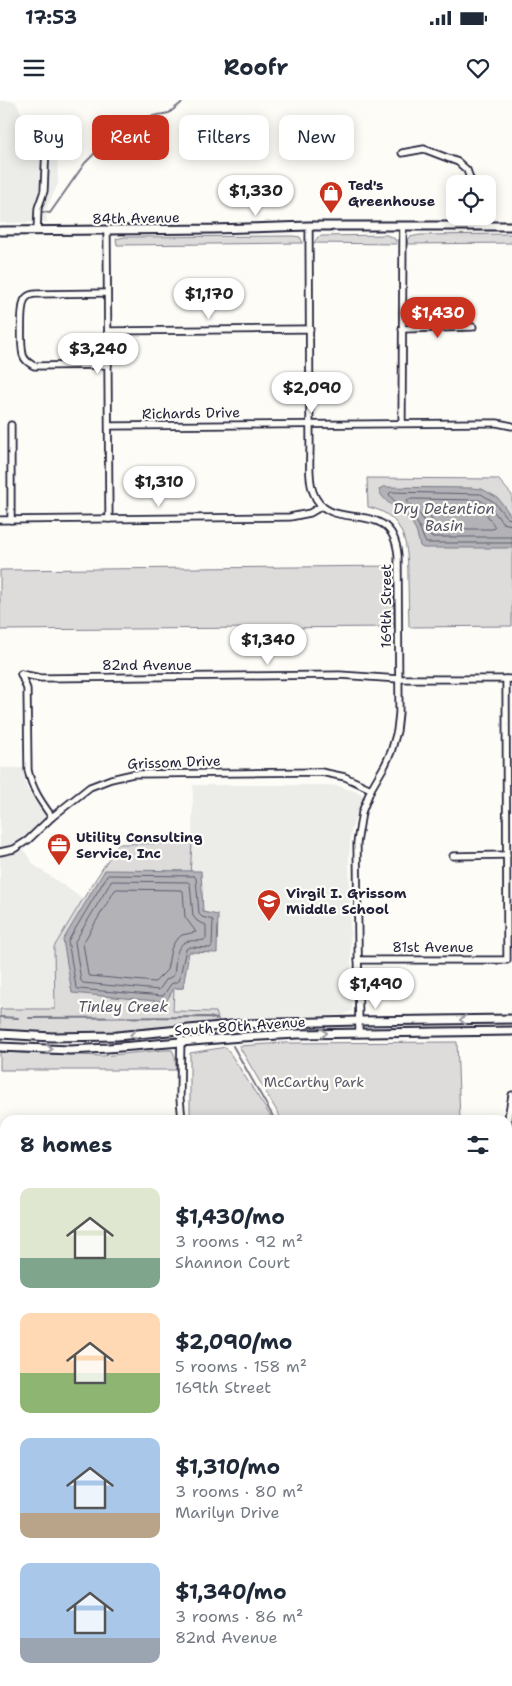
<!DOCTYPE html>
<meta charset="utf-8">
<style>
:root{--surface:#fff;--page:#f2f2f3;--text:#1f2937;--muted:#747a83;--accent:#c8321e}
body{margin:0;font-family:"Shantell Sans",sans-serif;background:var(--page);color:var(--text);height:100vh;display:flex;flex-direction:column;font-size:19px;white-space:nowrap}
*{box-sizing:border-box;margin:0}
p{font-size:16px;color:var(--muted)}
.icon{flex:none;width:28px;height:28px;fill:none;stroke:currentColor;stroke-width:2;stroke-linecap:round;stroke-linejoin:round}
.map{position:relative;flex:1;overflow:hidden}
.details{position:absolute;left:0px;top:1015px;width:512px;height:571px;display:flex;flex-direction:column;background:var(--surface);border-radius:15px 15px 0 0;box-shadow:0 2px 12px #0003}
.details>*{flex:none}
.hud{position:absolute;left:15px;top:15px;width:482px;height:45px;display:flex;gap:10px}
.controls{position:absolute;left:446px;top:75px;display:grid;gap:10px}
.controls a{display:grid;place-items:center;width:50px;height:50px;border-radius:10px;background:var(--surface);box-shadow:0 2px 12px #0003;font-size:25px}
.price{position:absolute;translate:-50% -42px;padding:0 11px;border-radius:18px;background:#fff;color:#222;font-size:16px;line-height:32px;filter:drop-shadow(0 1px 2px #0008)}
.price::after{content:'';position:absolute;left:50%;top:30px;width:15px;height:11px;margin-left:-8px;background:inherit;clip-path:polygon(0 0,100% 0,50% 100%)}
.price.selected{background:var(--accent);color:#fff}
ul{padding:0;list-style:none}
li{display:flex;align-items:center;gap:15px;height:125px;padding:0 20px}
li span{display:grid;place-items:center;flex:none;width:140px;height:100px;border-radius:10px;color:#555}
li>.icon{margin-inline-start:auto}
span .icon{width:60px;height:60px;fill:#fffc;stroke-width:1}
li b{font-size:21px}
h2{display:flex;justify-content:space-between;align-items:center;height:60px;padding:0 20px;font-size:21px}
.pill{padding:0 18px;border-radius:10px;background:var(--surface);box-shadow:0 2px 12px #0003;font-size:18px;line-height:45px}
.pill.selected{background:var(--accent);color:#fff}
.status{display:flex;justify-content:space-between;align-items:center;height:35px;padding:0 25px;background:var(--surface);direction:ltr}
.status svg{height:14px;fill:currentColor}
header{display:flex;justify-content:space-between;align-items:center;height:65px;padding:0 20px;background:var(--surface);font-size:22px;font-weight:700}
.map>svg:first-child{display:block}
.built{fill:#ecece9}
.green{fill:#dddcdb;stroke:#807f8b}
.water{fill:#b2b2b7;stroke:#787885}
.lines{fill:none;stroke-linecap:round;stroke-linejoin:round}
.shore{stroke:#5c5c6d;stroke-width:1}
.stream{stroke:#787885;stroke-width:2}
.minor-casing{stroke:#22223b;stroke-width:9}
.tertiary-casing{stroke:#22223b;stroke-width:11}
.minor{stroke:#fdfcf7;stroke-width:5.5}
.tertiary{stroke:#fdfcf7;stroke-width:7}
.oneway{stroke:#9a9aa2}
.labels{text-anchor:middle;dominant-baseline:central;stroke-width:4.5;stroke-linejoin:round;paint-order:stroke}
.poi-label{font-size:14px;font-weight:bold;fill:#22223b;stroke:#fdfcf7;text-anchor:start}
.street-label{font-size:14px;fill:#22223b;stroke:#fdfcf7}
.park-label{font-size:14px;fill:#5a5a6b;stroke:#fdfcf7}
.water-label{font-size:15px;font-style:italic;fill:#545466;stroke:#fdfcf7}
</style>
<div class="status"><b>17:53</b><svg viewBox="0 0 49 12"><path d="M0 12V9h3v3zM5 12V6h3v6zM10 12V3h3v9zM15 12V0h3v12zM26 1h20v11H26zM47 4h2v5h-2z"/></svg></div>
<header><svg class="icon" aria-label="menu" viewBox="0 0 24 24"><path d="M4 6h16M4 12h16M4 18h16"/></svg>Roofr<svg class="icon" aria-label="heart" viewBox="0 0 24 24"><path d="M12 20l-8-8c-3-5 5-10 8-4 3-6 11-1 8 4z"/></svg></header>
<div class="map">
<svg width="512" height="1586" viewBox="0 0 512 1586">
<rect width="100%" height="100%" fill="#fdfcf7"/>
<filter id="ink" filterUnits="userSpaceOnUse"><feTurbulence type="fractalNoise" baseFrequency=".02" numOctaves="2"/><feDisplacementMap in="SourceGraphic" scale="10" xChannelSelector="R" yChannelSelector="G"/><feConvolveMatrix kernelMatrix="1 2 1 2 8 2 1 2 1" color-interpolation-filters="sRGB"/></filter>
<g filter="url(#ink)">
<!-- built -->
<g class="built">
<path d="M0 1H15L26 21 56 22 58 84 46 109 47 122 0 123Z"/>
<path d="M0 668H23L26 687 36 703 47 717 25 737 20 739 24 750 34 765 83 799 54 847 56 909H0Z"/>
<path d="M193 685H326L339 686 363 694 351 731 349 757 352 911 343 915 277 917 219 922 215 912 173 911 174 887H183L192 743Z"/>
</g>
<!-- green -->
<g class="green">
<path d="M512 134V143L406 144 410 137 420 135Z"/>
<path d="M387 135 395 139 397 144 314 143 318 137 322 136Z"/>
<path d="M293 136 300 137 303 143 117 145 116 139 125 137Z"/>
<path d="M367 378 498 379 512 395V526L409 527C409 511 408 496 408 480 408 448 407 415 368 407Z"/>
<path d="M393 466 394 527 0 530V470Z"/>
<path d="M192 743 183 888H174L173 911 216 912 219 922 185 925 113 934 0 931V909H55L54 847 83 799 118 744Z"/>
<path d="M457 942 460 1020H282L239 946 284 943Z"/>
<path d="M226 947 273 1020H190V953Z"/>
<path d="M164 950H172L175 956 176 970H0V952L102 956Z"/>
<path d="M508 1130 512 1131V1586H379L377 1581H508Z"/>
</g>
<!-- water -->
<g class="water">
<path d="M382 387 472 388 482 389 498 398 512 417V448H423L420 446C418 437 416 428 410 420 401 410 382 402 379 390Z"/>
<path d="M105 770 201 771 203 812 218 815 217 853 189 852 183 888H174L166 902 72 893 63 840Z"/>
<path d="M508 1380H512V1586H470L460 1581H508Z"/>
</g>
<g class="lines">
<!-- shore -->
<g class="shore">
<path d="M428 407 478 408 485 412 495 427 493 429H437L426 410Z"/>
<path d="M512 419 507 418 494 402 481 394 391 392 389 394C393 402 406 409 413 417 420 424 421 434 426 443H512"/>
<path d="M512 425 503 423 490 407 480 400 410 399 407 401 421 416 431 437H512"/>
<path d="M109 775 194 776 196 778 199 814 202 817 213 820 212 846 210 848 190 847 186 849 179 881 171 884 163 896 78 889 76 887 68 841 107 776Z"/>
<path d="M112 781 188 782 190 784 193 816 197 821 206 825V839C201 842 196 840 190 841 174 842 176 864 174 875L166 880 159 890 83 883 81 881 75 842Z"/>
<path d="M117 789 181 790 183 791 185 817 196 832 182 835 175 841 171 849 167 870 155 882 90 876 88 875 83 843 115 790Z"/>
</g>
<!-- stream -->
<g class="stream">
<path d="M43 112 50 113 85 63 108 40 131 20 169 13 185 0"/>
<path d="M0 917 18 918"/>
<path d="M29 918 209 917 217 919"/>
<path d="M233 946 275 1020"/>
<path d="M508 1267H512"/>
<path d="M394 1581 395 1586"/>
</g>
<!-- minor casing -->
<g class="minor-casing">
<g id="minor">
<path d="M402 53 424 49 458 62 467 70 472 84"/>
<path d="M309 126 310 346C310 361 308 378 313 392 329 437 392 393 398 455L399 613 397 631 391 652 385 665 371 689 362 712 357 743 359 933"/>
<path d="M471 126V116"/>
<path d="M107 130 109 419"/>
<path d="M37 131 38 108 44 91 46 46"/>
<path d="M107 193 36 194C32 194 28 195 25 199 20 207 21 246 23 255 25 261 29 263 34 266L108 265"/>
<path d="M402 229 473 227"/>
<path d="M108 231 310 229"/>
<path d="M402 323 403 126"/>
<path d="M11 325V420"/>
<path d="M109 326 485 323H497L512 326"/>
<path d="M0 420 290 417 310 413 322 406"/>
<path d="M21 574 41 578 340 575 399 579H512"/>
<path d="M21 574 27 589 28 670C32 689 41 702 52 717"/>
<path d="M0 752 14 749 28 740 52 717 90 687 111 679 133 674 321 672 345 677 371 689"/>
<path d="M453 756 507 755"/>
<path d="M358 860H507L506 579"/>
<path d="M181 930 180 999 182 1020"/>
<path d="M512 995 508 1018 512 1035"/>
<path d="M0 1459H5"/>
<path d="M30 1581V1586"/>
<path d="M125 1581V1586"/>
<path d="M301 1581 302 1586"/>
</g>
</g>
<!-- tertiary casing -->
<g class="tertiary-casing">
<g id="tertiary">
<path d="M0 131 214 129 309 126H512"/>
<path d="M0 934 52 937 117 936 241 924 359 921 512 919"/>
<path d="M0 947 70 950 108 948 241 937 297 934 512 931"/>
</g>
</g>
<!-- minor -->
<use href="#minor" class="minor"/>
<!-- tertiary -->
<use href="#tertiary" class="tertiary"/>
</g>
<!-- one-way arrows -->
<defs><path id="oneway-chevron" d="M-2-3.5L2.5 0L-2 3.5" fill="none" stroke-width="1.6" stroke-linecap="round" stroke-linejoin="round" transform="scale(1.25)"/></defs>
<g class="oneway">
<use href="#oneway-chevron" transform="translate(463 920) rotate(179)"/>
<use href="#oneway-chevron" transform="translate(324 933) rotate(-1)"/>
<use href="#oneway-chevron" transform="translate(133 935) rotate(175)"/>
<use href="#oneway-chevron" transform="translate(49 949) rotate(2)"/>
</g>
</g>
<!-- icons -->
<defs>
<g id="shop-pin" transform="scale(1.25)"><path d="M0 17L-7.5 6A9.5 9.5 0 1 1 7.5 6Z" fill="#c8321e" stroke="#fdfcf7"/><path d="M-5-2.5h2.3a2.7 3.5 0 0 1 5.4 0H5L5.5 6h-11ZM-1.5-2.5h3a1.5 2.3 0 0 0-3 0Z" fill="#fff"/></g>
<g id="office-pin" transform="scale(1.25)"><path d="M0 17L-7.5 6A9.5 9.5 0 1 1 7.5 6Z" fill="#c8321e" stroke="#fdfcf7"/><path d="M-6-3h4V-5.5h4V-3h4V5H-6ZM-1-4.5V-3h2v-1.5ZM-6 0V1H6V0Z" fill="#fff"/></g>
<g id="school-pin" transform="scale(1.25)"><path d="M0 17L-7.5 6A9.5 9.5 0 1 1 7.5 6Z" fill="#c8321e" stroke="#fdfcf7"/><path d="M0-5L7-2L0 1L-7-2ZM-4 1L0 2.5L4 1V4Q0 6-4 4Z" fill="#fff"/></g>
</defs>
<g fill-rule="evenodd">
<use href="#shop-pin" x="331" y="93"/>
<use href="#office-pin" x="59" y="745"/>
<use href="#school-pin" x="269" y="801"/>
</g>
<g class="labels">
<!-- poi labels -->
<g class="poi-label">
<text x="348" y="85">Ted's<tspan x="348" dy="16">Greenhouse</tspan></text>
<text x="76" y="737">Utility Consulting<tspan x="76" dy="16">Service, Inc</tspan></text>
<text x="286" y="793">Virgil I. Grissom<tspan x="286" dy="16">Middle School</tspan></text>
</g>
<!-- street labels -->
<g class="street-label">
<text transform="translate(136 118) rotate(-1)">84th Avenue</text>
<text transform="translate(191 313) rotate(-1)">Richards Drive</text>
<text transform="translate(386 506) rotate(-90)">169th Street</text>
<text x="147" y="565">82nd Avenue</text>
<text transform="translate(174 662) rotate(-2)">Grissom Drive</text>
<text x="433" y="847">81st Avenue</text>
<text transform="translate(240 926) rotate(-4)">South 80th Avenue</text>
</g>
<!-- park labels -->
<g class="park-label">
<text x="314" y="982">McCarthy Park</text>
</g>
<!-- water labels -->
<g class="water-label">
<text x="444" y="409">Dry Detention<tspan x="444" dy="17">Basin</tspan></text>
<text x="123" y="907">Tinley Creek</text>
</g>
</g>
</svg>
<div class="controls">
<a><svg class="icon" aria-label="locate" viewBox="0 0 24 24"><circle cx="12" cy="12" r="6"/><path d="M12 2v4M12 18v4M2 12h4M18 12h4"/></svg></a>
</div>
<b class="price" style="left:256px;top:117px">$1,330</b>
<b class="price" style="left:209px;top:220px">$1,170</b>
<b class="price selected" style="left:438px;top:239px">$1,430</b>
<b class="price" style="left:98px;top:275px">$3,240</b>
<b class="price" style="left:312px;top:314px">$2,090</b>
<b class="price" style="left:159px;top:408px">$1,310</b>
<b class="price" style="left:268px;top:566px">$1,340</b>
<b class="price" style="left:376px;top:910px">$1,490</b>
<div class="hud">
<a class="pill">Buy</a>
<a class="pill selected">Rent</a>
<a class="pill">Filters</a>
<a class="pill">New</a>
</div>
<section class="details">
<h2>8 homes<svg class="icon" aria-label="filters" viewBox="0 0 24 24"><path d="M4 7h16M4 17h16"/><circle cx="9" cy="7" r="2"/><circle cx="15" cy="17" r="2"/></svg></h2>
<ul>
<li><span style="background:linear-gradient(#dfe7d0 70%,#7fa58c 0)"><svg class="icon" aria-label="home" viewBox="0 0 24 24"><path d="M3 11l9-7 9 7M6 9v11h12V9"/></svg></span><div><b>$1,430/mo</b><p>3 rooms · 92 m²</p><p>Shannon Court</p></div></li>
<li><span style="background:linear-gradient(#ffd9b3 60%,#8fb573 0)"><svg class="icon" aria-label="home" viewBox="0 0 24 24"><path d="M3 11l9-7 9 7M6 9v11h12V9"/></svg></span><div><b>$2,090/mo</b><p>5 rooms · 158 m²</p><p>169th Street</p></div></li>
<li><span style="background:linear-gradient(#a9c7e8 75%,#b9a48a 0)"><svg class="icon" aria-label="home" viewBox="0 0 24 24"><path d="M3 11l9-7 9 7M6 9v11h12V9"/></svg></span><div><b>$1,310/mo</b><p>3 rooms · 80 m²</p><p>Marilyn Drive</p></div></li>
<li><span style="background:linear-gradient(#a9c7e8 75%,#9aa5b1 0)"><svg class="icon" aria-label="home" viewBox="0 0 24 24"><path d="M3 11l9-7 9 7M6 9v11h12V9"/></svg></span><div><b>$1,340/mo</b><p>3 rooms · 86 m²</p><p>82nd Avenue</p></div></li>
</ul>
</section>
</div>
